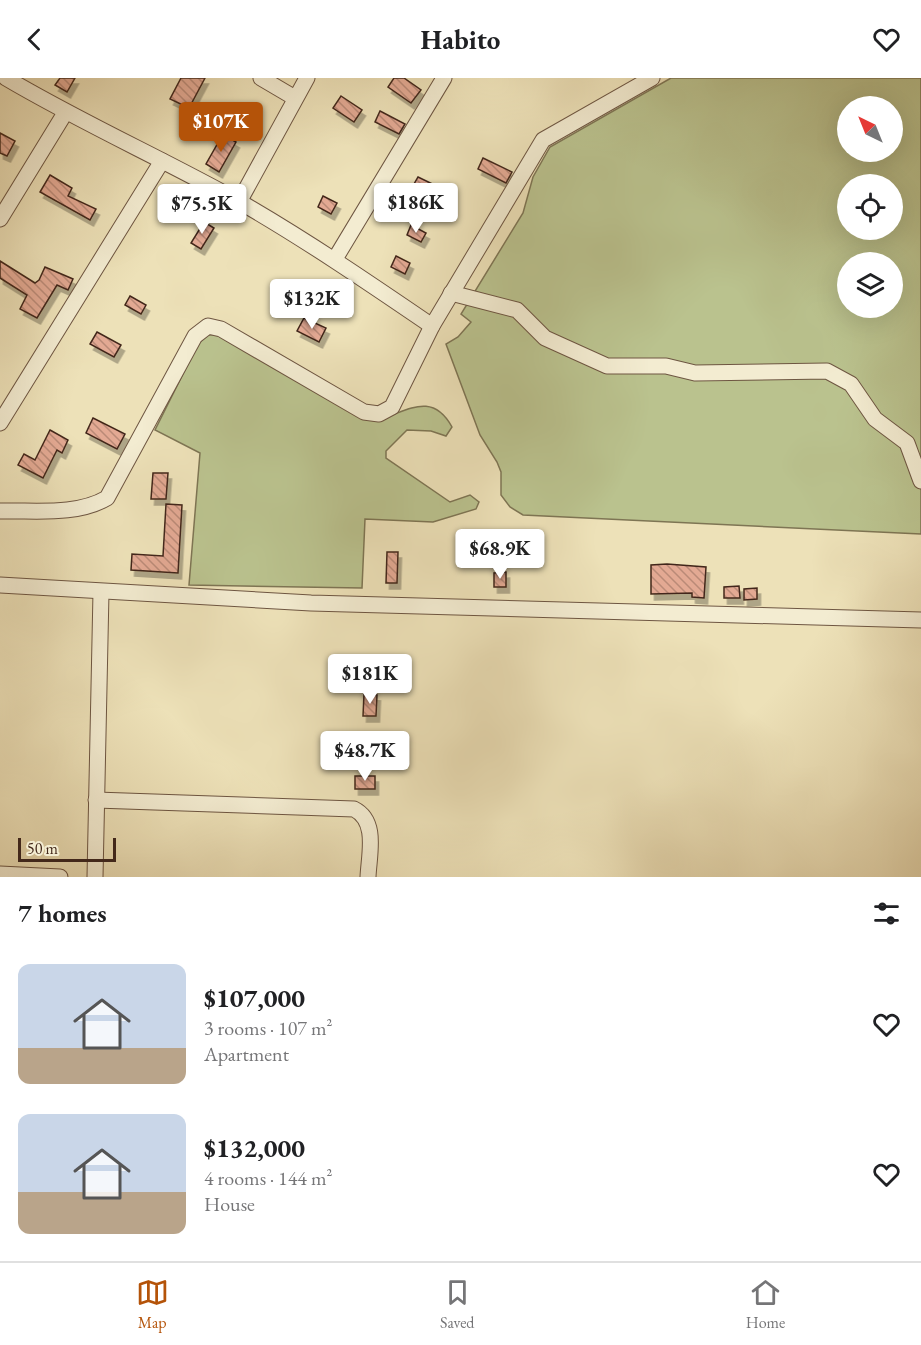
<!DOCTYPE html>
<meta charset="utf-8">
<style>
:root{--surface:#fff;--page:#f6f6f6;--text:#202124;--muted:#757577;--line:#e0e0e0;--accent:#b45309}
body{margin:0;font-family:"EB Garamond",serif;background:var(--page);color:var(--text);height:100vh;display:flex;flex-direction:column;font-size:22px;white-space:nowrap}
*{box-sizing:border-box;margin:0}
p{font-size:20px;color:var(--muted)}
.icon{flex:none;width:33px;height:33px;fill:none;stroke:currentColor;stroke-width:2;stroke-linecap:round;stroke-linejoin:round}
.map{position:relative;height:799px;overflow:hidden}
.details{display:flex;flex-direction:column;background:var(--surface);flex:1}
.details>*{flex:none}
.needle{width:39px;rotate:317deg}
.tools{position:absolute;left:837px;top:18px;display:grid;gap:12px}
.tools a{display:grid;place-items:center;width:66px;height:66px;border-radius:50%;background:var(--surface);box-shadow:0 6px 24px #0002;font-size:30px}
.scale{position:absolute;left:18px;bottom:15px;width:98px;box-sizing:border-box;padding-left:6px;border:3px solid #43281a;border-top:0;font-size:16px;line-height:21px;white-space:nowrap;color:#43281a;-webkit-text-stroke:4px #f3ecd1;paint-order:stroke}
.price{position:absolute;translate:-50% -51px;padding:0 14px;border-radius:6px;background:#fff;color:#222;font-size:20px;line-height:39px;filter:drop-shadow(0 2px 3px #0008)}
.price::after{content:'';position:absolute;left:50%;top:36px;width:18px;height:14px;margin-left:-9px;background:inherit;clip-path:polygon(0 0,100% 0,50% 100%)}
.price.selected{background:var(--accent);color:#fff}
ul{padding:0;list-style:none}
li{display:flex;align-items:center;gap:18px;height:150px;padding:0 18px}
li span{display:grid;place-items:center;flex:none;width:168px;height:120px;border-radius:12px;color:#555}
li>.icon{margin-inline-start:auto}
span .icon{width:72px;height:72px;fill:#fffc;stroke-width:1}
li b{font-size:26px}
h2{display:flex;justify-content:space-between;align-items:center;height:72px;padding:0 18px;font-size:26px}
header{display:flex;justify-content:space-between;align-items:center;height:78px;padding:0 18px;background:var(--surface);font-size:27px;font-weight:700}
.dock{display:flex;justify-content:space-around;align-items:center;height:84px;border-top:2px solid var(--line);background:var(--surface);font-size:16px;color:var(--muted)}
.dock a{display:grid;justify-items:center;gap:3px}
.dock .selected{color:var(--accent)}
.map>svg:first-child{display:block}
.grass{fill:#bac28e;stroke:#7e7554;stroke-width:1.5;fill-rule:evenodd}
.building{fill:url(#building-back-hatch);stroke:#43281a;stroke-width:1.5;filter:url(#shadow)}
.lines{fill:none;stroke-linecap:round;stroke-linejoin:round}
.minor-casing{stroke:#6e5642;stroke-width:17}
.minor{stroke:#f3ecd1;stroke-width:15}
</style>
<header><svg class="icon" aria-label="back" viewBox="0 0 24 24"><path d="M15 5l-7 7 7 7"/></svg>Habito<svg class="icon" aria-label="heart" viewBox="0 0 24 24"><path d="M12 20l-8-8c-3-5 5-10 8-4 3-6 11-1 8 4z"/></svg></header>
<div class="map">
<svg width="921" height="799" viewBox="0 0 921 799">
<defs>
<pattern id="building-back-hatch" width="6" height="6" patternUnits="userSpaceOnUse" patternTransform="scale(1.5)"><rect width="6" height="6" fill="#e3a993"/><path d="M-1 5l2 2M0 0l6 6M5-1l2 2" fill="none" stroke="#ba8a77"/></pattern>
<filter id="shadow"><feDropShadow dx="3.5" dy="6" stdDeviation="0" flood-color="#0004"/></filter>
</defs>
<rect width="100%" height="100%" fill="#ede1b8"/>
<filter id="stains"><feTurbulence type="fractalNoise" baseFrequency=".00333" numOctaves="4"/><feColorMatrix values="0 0 0 0 .2 0 0 0 0 .09 0 0 0 0 .02 0 0 0 .5 -.17"/></filter>
<radialGradient id="worn" r=".72"><stop offset=".6" stop-color="#630" stop-opacity="0"/><stop offset="1" stop-color="#630" stop-opacity=".3"/></radialGradient>
<!-- grass -->
<g class="grass">
<path d="M671 0H921V456L523 437 510 429 501 417V394L497 384 480 357 446 266 458 259 471 244 461 236 523 135 533 99 550 69ZM848 28H892V74H848ZM848 106H892V152H848ZM848 184H892V230H848Z"/>
<path d="M221 256 380 341C408 333 432 313 452 349L446 358 431 353 407 352 386 373V380L450 424 470 417 479 424 476 431 433 444 365 441 362 510 189 507 200 375 155 352 198 266 208 257Z"/>
</g>
<!-- building -->
<g class="building">
<path d="M60 0H75L67 14 55 7Z"/>
<path d="M181 0H205L189 30 170 21Z"/>
<path d="M394 0H404L421 12 411 25 388 9Z"/>
<path d="M341 18 362 32 354 44 333 30Z"/>
<path d="M380 33 405 46 399 56 375 44Z"/>
<path d="M0 55 15 63 7 78 0 75Z"/>
<path d="M223 56 236 64 219 94 206 86Z"/>
<path d="M483 80 512 94 506 105 478 91Z"/>
<path d="M50 97 72 110 68 118 96 131 90 142 40 114Z"/>
<path d="M418 99 445 112 433 137 405 122Z"/>
<path d="M323 118 337 125 331 136 318 129Z"/>
<path d="M204 144 214 150 201 171 191 165Z"/>
<path d="M411 147 426 155 421 164 407 157Z"/>
<path d="M396 178 410 185 405 196 391 189Z"/>
<path d="M0 183 35 205 39 202 45 189 73 201 68 212 57 207 37 240 20 231 27 217 0 200Z"/>
<path d="M130 218 146 227 141 236 125 227Z"/>
<path d="M304 240 326 250 319 264 297 253Z"/>
<path d="M97 254 121 267 114 279 90 266Z"/>
<path d="M93 340 125 356 117 371 86 355Z"/>
<path d="M50 352 68 362 62 375 57 372 43 400 18 387 24 376 35 382Z"/>
<path d="M153 395H168L166 421H151Z"/>
<path d="M166 426 182 427 178 495 131 492 132 476 163 478Z"/>
<path d="M387 474H398L397 505H386Z"/>
<path d="M667 486 706 489 704 520 692 519V515L651 516V487Z"/>
<path d="M506 494V509H494V495Z"/>
<path d="M739 508 740 520H724V509Z"/>
<path d="M757 510V521L744 522V511Z"/>
<path d="M364 616 377 617 376 638H363Z"/>
<rect x="355" y="698" width="20" height="13"/>
</g>
<g class="lines">
<!-- minor casing -->
<g class="minor-casing">
<g id="minor">
<path d="M6 0C82 45 163 81 240 124 306 162 369 205 432 248"/>
<path d="M261 0 295 20"/>
<path d="M239 124 307 0"/>
<path d="M0 141 65 35"/>
<path d="M335 181 444 0"/>
<path d="M451 215 517 232 545 260 607 288H666L695 295 827 293 851 306 875 341 907 365 921 403"/>
<path d="M0 345 162 83"/>
<path d="M0 433C35 432 76 438 107 420L195 258 208 248 221 251 364 334 379 336 392 329 432 248 543 62 652 0"/>
<path d="M0 507 311 525 921 542"/>
<path d="M96 722 354 731C378 743 369 776 368 799"/>
<path d="M0 796 60 799"/>
<path d="M95 799 101 514"/>
</g>
</g>
<!-- minor -->
<use href="#minor" class="minor"/>
</g>
<rect width="100%" height="100%" filter="url(#stains)"/>
<rect width="100%" height="100%" fill="url(#worn)"/>
</svg>
<div class="tools">
<a><svg class="needle" viewBox="-14 -14 28 28"><path d="M0-13l5 13h-10z" fill="#e53935"/><path d="M0 13l5-13h-10z" fill="#757577"/></svg></a>
<a><svg class="icon" aria-label="locate" viewBox="0 0 24 24"><circle cx="12" cy="12" r="6"/><path d="M12 2v4M12 18v4M2 12h4M18 12h4"/></svg></a>
<a><svg class="icon" aria-label="layers" viewBox="0 0 24 24"><path d="M12 4l9 5-9 5-9-5zM3 14l9 5 9-5"/></svg></a>
</div>
<div class="scale">50 m</div>
<b class="price selected" style="left:221px;top:75px">$107K</b>
<b class="price" style="left:416px;top:156px">$186K</b>
<b class="price" style="left:202px;top:157px">$75.5K</b>
<b class="price" style="left:312px;top:252px">$132K</b>
<b class="price" style="left:500px;top:502px">$68.9K</b>
<b class="price" style="left:370px;top:627px">$181K</b>
<b class="price" style="left:365px;top:704px">$48.7K</b>
</div>
<section class="details">
<h2>7 homes<svg class="icon" aria-label="filters" viewBox="0 0 24 24"><path d="M4 7h16M4 17h16"/><circle cx="9" cy="7" r="2"/><circle cx="15" cy="17" r="2"/></svg></h2>
<ul>
<li><span style="background:linear-gradient(#c9d6e8 70%,#b9a48a 0)"><svg class="icon" aria-label="home" viewBox="0 0 24 24"><path d="M3 11l9-7 9 7M6 9v11h12V9"/></svg></span><div><b>$107,000</b><p>3 rooms · 107 m²</p><p>Apartment</p></div><svg class="icon" aria-label="heart" viewBox="0 0 24 24"><path d="M12 20l-8-8c-3-5 5-10 8-4 3-6 11-1 8 4z"/></svg></li>
<li><span style="background:linear-gradient(#c9d6e8 65%,#b9a48a 0)"><svg class="icon" aria-label="home" viewBox="0 0 24 24"><path d="M3 11l9-7 9 7M6 9v11h12V9"/></svg></span><div><b>$132,000</b><p>4 rooms · 144 m²</p><p>House</p></div><svg class="icon" aria-label="heart" viewBox="0 0 24 24"><path d="M12 20l-8-8c-3-5 5-10 8-4 3-6 11-1 8 4z"/></svg></li>
</ul>
</section>
<nav class="dock">
<a class="selected"><svg class="icon" aria-label="map" viewBox="0 0 24 24"><path d="M3 6l6-2 6 2 6-2v14l-6 2-6-2-6 2zM9 4v14M15 6v14"/></svg>Map</a>
<a><svg class="icon" aria-label="saved" viewBox="0 0 24 24"><path d="M7 4h10v16l-5-4-5 4z"/></svg>Saved</a>
<a><svg class="icon" aria-label="home" viewBox="0 0 24 24"><path d="M3 11l9-7 9 7M6 9v11h12V9"/></svg>Home</a>
</nav>
